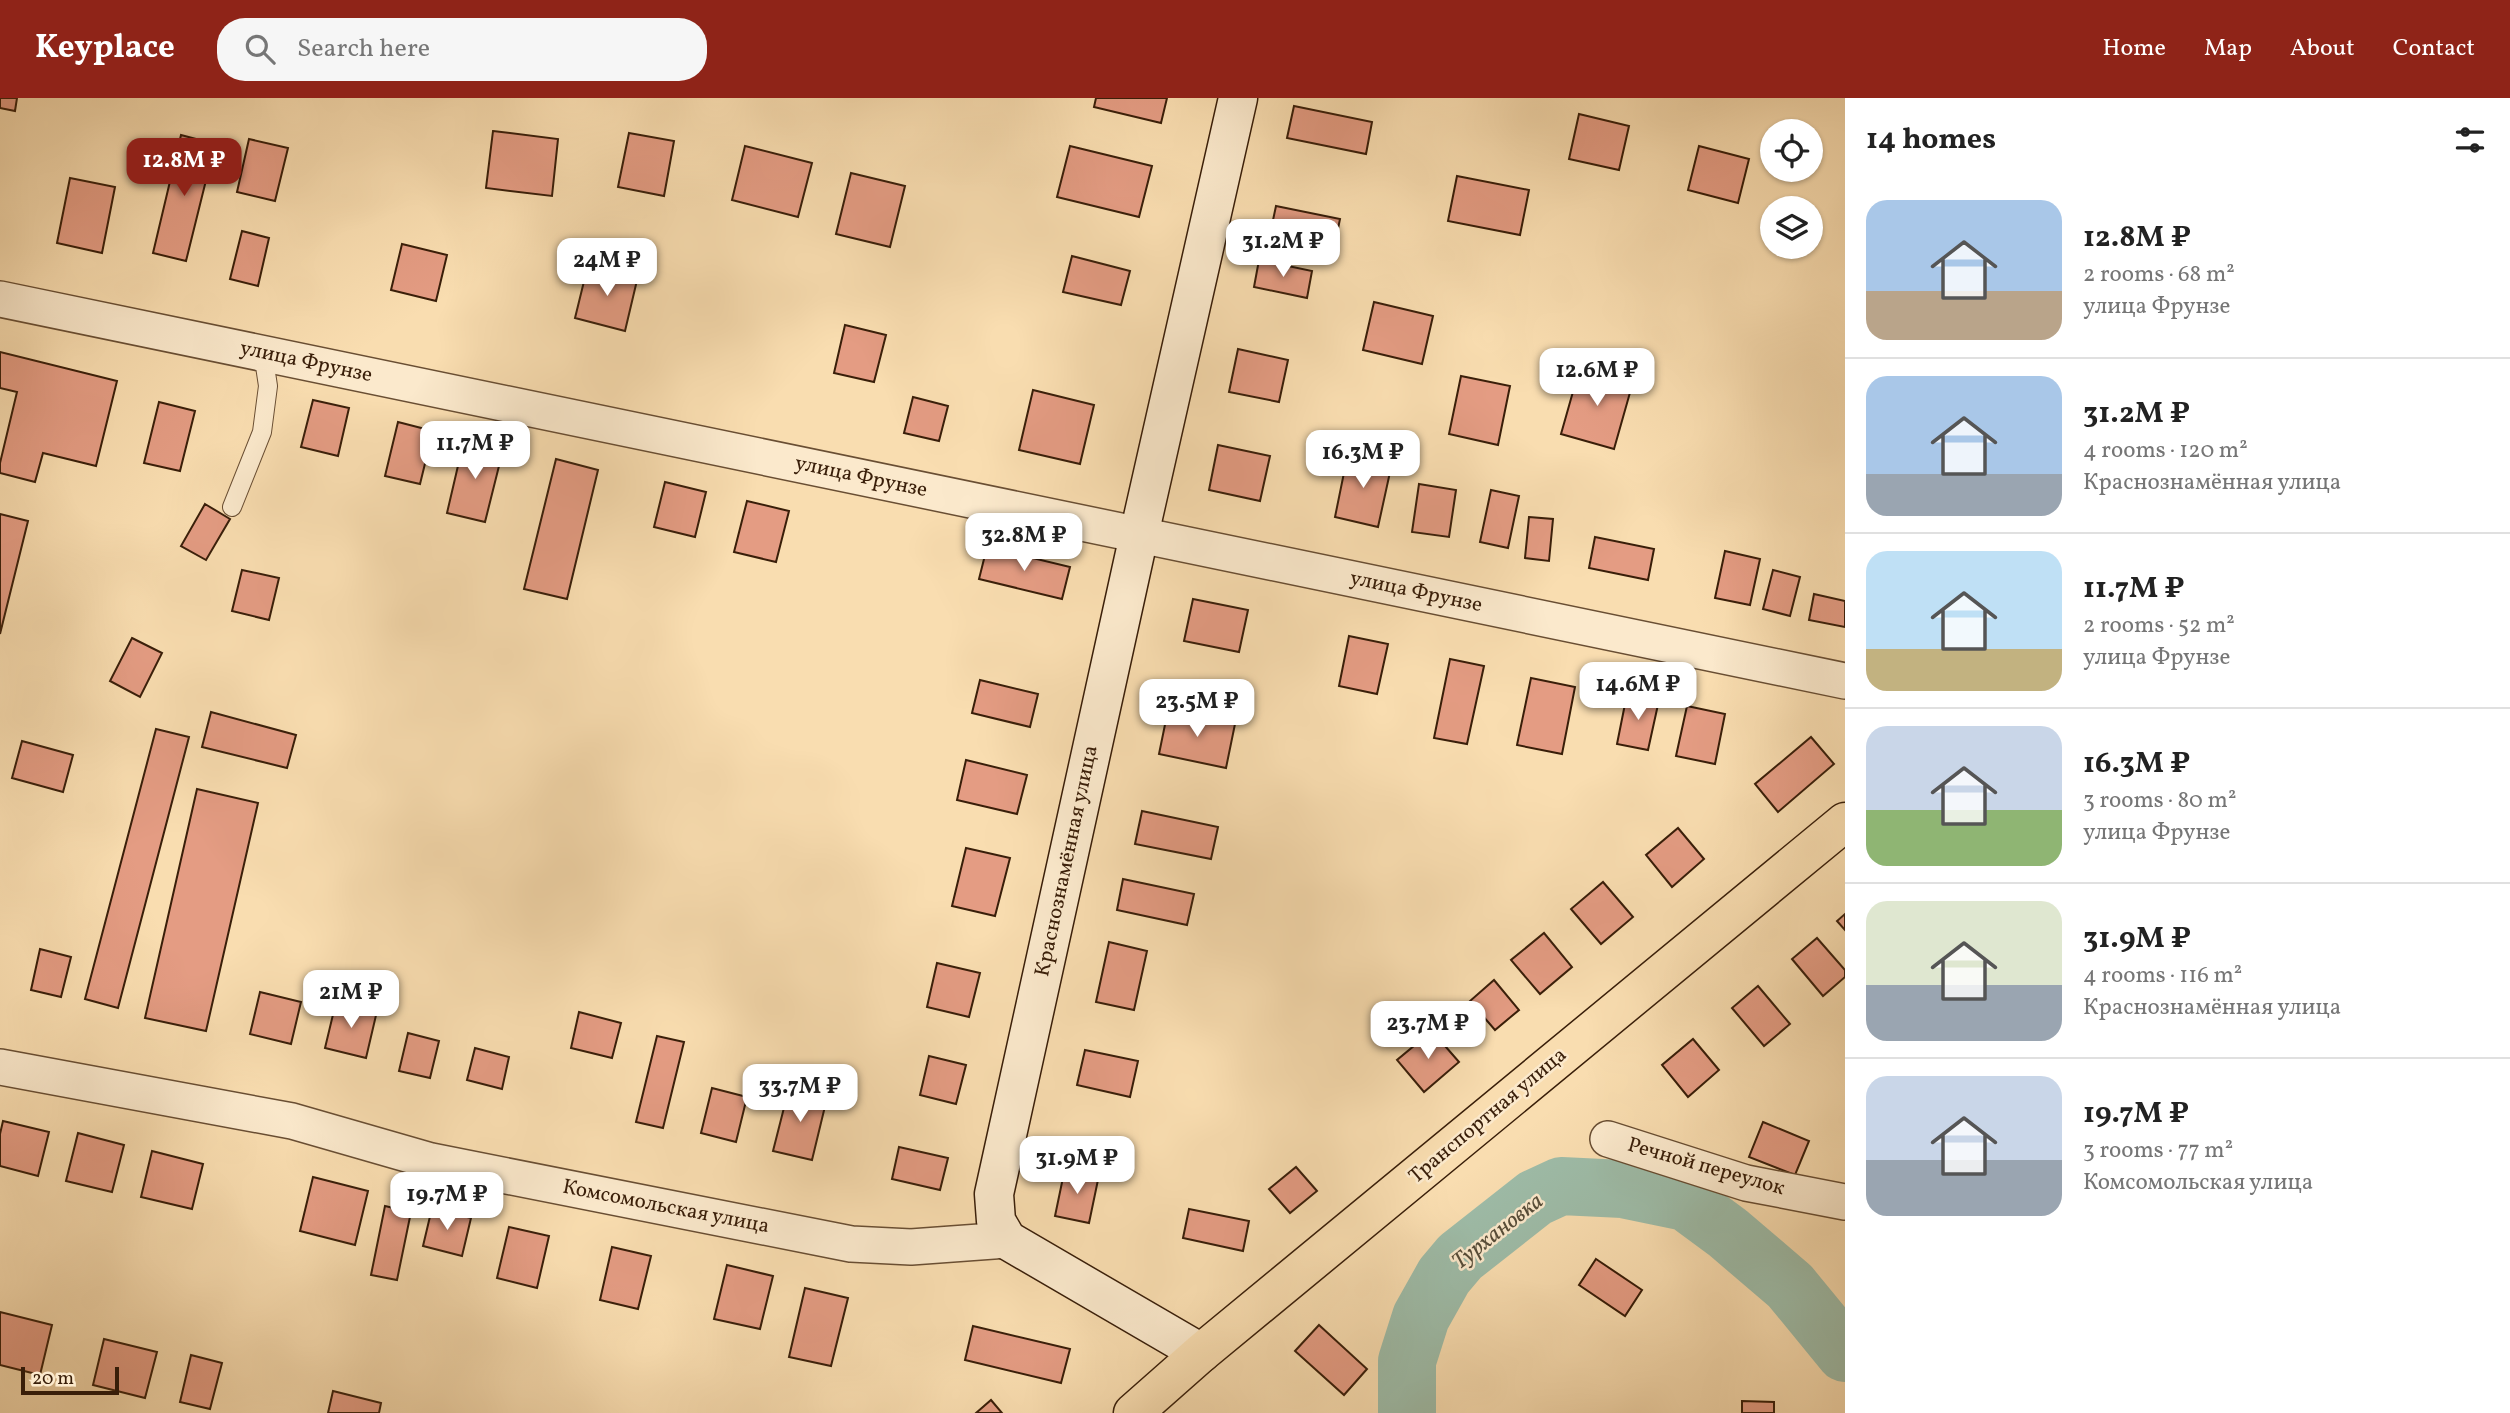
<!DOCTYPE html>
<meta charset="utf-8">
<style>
:root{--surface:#fff;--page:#f6f6f6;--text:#222;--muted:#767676;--line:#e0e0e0;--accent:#8f2418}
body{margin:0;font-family:Vollkorn,serif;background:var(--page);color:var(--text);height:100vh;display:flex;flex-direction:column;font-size:26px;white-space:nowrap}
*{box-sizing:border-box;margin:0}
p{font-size:23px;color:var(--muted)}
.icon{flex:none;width:38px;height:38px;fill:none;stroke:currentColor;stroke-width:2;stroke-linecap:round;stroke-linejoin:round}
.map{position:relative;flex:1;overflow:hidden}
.panel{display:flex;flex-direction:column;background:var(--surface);width:665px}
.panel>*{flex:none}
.fabs{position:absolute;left:1760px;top:21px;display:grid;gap:14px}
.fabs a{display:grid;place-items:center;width:63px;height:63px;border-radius:50%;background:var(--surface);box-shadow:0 2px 5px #0004;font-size:35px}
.scale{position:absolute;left:21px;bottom:18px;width:98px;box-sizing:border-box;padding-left:7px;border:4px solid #391e09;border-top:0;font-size:19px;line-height:24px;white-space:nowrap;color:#391e09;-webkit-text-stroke:5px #fbe9cc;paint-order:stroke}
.price{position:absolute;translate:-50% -60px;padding:0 16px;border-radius:14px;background:#fff;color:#222;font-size:23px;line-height:46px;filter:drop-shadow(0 2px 4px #0008)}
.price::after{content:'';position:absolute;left:50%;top:42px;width:21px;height:16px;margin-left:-10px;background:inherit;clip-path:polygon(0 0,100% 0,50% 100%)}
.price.active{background:var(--accent);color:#fff}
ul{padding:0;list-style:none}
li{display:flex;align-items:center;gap:21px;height:175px;padding:0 21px}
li+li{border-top:2px solid var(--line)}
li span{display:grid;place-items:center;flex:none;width:196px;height:140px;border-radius:21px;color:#555}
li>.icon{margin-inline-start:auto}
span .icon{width:84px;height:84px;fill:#fffc;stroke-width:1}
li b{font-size:30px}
h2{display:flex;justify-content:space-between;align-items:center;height:84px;padding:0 21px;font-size:30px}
header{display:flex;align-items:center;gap:42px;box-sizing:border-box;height:98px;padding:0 35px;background:var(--accent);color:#fff}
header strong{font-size:33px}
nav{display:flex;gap:38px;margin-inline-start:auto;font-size:24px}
.search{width:490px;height:63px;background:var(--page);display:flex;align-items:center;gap:18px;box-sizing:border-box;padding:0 24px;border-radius:28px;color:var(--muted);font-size:26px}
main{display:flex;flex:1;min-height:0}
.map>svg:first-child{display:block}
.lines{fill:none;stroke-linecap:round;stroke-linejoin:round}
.river{stroke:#9ebca8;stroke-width:58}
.building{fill:#e49c83;stroke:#391e09;stroke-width:2}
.lane-casing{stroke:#694e33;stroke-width:20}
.street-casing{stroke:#694e33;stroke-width:38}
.secondary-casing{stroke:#391e09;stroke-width:41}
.primary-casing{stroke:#391e09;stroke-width:41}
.lane{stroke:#fbe9cc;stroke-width:18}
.street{stroke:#fbe9cc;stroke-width:35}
.secondary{stroke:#fbe9cc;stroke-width:38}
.primary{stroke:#f9ddb0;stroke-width:38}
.labels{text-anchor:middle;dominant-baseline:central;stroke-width:5;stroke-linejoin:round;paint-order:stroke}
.street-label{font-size:21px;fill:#391e09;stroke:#fbe9cc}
.water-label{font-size:23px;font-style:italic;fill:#574d39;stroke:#fbe9cc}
</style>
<header>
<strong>Keyplace</strong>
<div class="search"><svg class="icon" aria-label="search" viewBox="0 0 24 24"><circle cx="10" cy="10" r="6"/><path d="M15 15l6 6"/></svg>Search here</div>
<nav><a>Home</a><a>Map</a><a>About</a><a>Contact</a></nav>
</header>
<main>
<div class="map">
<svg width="1845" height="1315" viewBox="0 0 1845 1315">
<rect width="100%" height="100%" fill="#f9ddb0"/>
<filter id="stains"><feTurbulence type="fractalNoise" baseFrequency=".00286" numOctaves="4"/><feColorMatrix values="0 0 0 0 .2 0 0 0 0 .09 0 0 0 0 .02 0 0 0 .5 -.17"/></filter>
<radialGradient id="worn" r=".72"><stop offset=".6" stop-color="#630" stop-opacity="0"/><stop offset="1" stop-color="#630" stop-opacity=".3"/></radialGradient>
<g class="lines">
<!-- river -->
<path class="river" d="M1407 1315V1263L1421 1219 1444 1178 1460 1159 1535 1100 1561 1088 1623 1091 1686 1104 1728 1135 1790 1188 1845 1255"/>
</g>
<!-- building -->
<g class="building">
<path d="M0 0H17L15 13 0 10Z"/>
<path d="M1096 0H1167L1161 25 1094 9Z"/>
<path d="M1294 8 1372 24 1366 56 1287 40Z"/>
<path d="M1579 16 1629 28 1619 72 1569 61Z"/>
<path d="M493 33 558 41 552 98 486 90Z"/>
<path d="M629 35 674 43 664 98 618 89Z"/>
<path d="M181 37 215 46 186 163 153 155Z"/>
<path d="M249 41 288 50 275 103 237 94Z"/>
<path d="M745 48 812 65 798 119 732 102Z"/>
<path d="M1070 48 1152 68 1139 119 1057 99Z"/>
<path d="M1699 48 1749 61 1738 105 1688 92Z"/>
<path d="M851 75 905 88 890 149 836 136Z"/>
<path d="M1457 78 1529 92 1520 137 1448 123Z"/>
<path d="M70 80 115 89 102 155 57 145Z"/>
<path d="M1276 108 1340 121 1333 155 1269 141Z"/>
<path d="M242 133 269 140 258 188 230 181Z"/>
<path d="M402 146 447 157 436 203 391 192Z"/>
<path d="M1072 158 1130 173 1121 207 1063 194Z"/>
<path d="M1259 162 1312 173 1307 200 1254 189Z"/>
<path d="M588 167 638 178 625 233 575 220Z"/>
<path d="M1374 204 1433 218 1422 266 1363 252Z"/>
<path d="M845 227 886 237 874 284 834 275Z"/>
<path d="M1238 251 1288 262 1279 304 1229 294Z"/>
<path d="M0 254 117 283 96 368 43 355 35 384 0 375V365L17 294 0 290Z"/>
<path d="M1580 269 1633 284 1614 351 1561 336Z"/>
<path d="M1461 278 1510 288 1498 347 1449 336Z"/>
<path d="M1033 292 1094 307 1080 366 1019 352Z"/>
<path d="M913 299 948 308 939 343 904 335Z"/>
<path d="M313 302 349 310 338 358 301 349Z"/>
<path d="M159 304 195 313 180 373 144 365Z"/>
<path d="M398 324 433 333 420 386 385 378Z"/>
<path d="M464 342 503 352 485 424 447 415Z"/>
<path d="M1218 347 1270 358 1260 403 1209 392Z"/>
<path d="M1348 355 1392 365 1378 429 1335 419Z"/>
<path d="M556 361 598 372 567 501 524 491Z"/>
<path d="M665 384 706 394 695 439 654 429Z"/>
<path d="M1419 386 1456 392 1449 439 1412 434Z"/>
<path d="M1491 392 1519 398 1508 450 1480 444Z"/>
<path d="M747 403 789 413 776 464 734 454Z"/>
<path d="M205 406 230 421 206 462 181 448Z"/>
<path d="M0 416 28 423 0 536Z"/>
<path d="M1529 419 1553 421 1549 463 1525 460Z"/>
<path d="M1595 439 1654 451 1648 482 1589 470Z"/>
<path d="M987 449 1070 469 1062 501 979 481Z"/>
<path d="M1725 453 1760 461 1750 507 1715 500Z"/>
<path d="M242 472 279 480 269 522 232 513Z"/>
<path d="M1773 472 1800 479 1790 518 1763 511Z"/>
<path d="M1814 496 1845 503V529L1809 522Z"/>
<path d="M1193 501 1248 512 1239 554 1184 543Z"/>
<path d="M1349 538 1388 546 1377 596 1339 588Z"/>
<path d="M132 540 162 555 140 599 110 583Z"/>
<path d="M1450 561 1484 568 1467 646 1434 640Z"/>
<path d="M1531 580 1575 589 1562 656 1517 647Z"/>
<path d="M980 582 1038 596 1030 629 972 615Z"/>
<path d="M1627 596 1659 602 1648 652 1617 646Z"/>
<path d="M1687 608 1725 616 1715 666 1676 658Z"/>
<path d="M1168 612 1235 626 1226 670 1159 656Z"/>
<path d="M211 614 296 637 287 670 202 649Z"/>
<path d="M156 631 189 639 118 910 85 901Z"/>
<path d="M1811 639 1834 666 1778 714 1755 686Z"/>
<path d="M22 643 73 657 63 694 12 680Z"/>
<path d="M966 662 1027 677 1017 716 957 702Z"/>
<path d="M197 691 258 705 206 933 145 920Z"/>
<path d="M1142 713 1218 729 1211 761 1135 746Z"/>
<path d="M1678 730 1704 761 1672 789 1646 757Z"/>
<path d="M966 750 1010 760 995 818 952 808Z"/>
<path d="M1123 781 1194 796 1187 827 1117 812Z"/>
<path d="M1603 784 1633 819 1601 846 1571 811Z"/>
<path d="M1845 816V832L1837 823Z"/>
<path d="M1544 835 1572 869 1540 896 1511 862Z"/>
<path d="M1817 840 1845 872V879L1823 898 1792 861Z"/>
<path d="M1109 844 1147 853 1134 912 1096 904Z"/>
<path d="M40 851 71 859 61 899 31 892Z"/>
<path d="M937 865 980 875 969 919 927 909Z"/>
<path d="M1494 882 1519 912 1495 932 1470 903Z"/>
<path d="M1758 888 1790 926 1764 948 1732 910Z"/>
<path d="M260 894 301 904 291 946 250 936Z"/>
<path d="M336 904 377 913 366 960 325 950Z"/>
<path d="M579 914 621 925 612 960 571 950Z"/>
<path d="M1432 933 1459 964 1424 994 1397 962Z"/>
<path d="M408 935 439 943 430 980 399 973Z"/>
<path d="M657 938 684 944 663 1030 636 1024Z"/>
<path d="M1693 941 1719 972 1688 999 1662 967Z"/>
<path d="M475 950 509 959 502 991 467 982Z"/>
<path d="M1085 952 1138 963 1130 999 1077 987Z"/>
<path d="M929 958 966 967 956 1006 920 997Z"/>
<path d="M712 990 747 999 736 1044 701 1035Z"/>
<path d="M789 990 827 1000 812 1062 773 1053Z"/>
<path d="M3 1023 49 1034 38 1078 0 1068V1036Z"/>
<path d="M1763 1024 1809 1043 1795 1077 1749 1059Z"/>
<path d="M78 1035 124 1047 112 1094 66 1083Z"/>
<path d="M899 1049 948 1060 940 1092 892 1081Z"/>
<path d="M152 1053 203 1066 192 1111 141 1099Z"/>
<path d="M1296 1069 1317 1093 1290 1115 1269 1091Z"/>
<path d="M1065 1070 1099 1077 1089 1125 1055 1118Z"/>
<path d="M313 1079 368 1093 355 1147 300 1133Z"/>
<path d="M385 1108 411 1114 397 1182 371 1177Z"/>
<path d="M432 1110 471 1120 462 1158 423 1148Z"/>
<path d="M1189 1111 1249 1123 1243 1153 1183 1140Z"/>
<path d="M509 1129 549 1138 537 1190 497 1180Z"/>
<path d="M612 1149 651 1158 638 1211 600 1202Z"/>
<path d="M1596 1161 1642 1192 1625 1218 1579 1187Z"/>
<path d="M727 1167 773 1178 760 1231 714 1221Z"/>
<path d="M805 1190 848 1200 831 1268 789 1259Z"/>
<path d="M0 1214 52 1227 40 1277 0 1267Z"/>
<path d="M1319 1227 1367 1271 1344 1297 1295 1253Z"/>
<path d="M973 1228 1070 1251 1061 1285 965 1262Z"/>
<path d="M104 1241 157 1254 145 1300 93 1287Z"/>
<path d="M191 1257 222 1265 210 1311 180 1304Z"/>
<path d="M333 1293 381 1305 379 1315H328Z"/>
<path d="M991 1302 1002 1315H976Z"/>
<path d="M1742 1303 1774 1304V1315H1742Z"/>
</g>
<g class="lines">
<!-- lane casing -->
<g class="lane-casing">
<path id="lane" d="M232 409 262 334 268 288 263 255"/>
</g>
<!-- street casing -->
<g class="street-casing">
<g id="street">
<path d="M0 201 1845 583"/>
<path d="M0 969 292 1023 431 1063 851 1146 911 1149 1007 1142"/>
<path d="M1608 1041 1746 1085 1845 1104"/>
</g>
</g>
<!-- secondary casing -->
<g class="secondary-casing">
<path id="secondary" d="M1201 1255 1007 1142 996 1123 994 1096 1139 437 1238 0"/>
</g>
<!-- primary casing -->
<g class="primary-casing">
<path id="primary" d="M1133 1315 1201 1255 1845 724"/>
</g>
<!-- lane -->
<use href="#lane" class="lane"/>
<!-- street -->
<use href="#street" class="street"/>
<!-- secondary -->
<use href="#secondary" class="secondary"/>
<!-- primary -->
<use href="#primary" class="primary"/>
</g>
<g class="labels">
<!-- street labels -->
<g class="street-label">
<text transform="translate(306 264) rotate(12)">улица Фрунзе</text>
<text transform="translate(861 379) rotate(12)">улица Фрунзе</text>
<text transform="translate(1416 494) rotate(12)">улица Фрунзе</text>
<text transform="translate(1067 763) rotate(-78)">Краснознамённая улица</text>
<text transform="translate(1488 1018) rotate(-40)">Транспортная улица</text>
<text transform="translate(1706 1069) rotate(16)">Речной переулок</text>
<text transform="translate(666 1109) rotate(11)">Комсомольская улица</text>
</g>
<!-- water labels -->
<g class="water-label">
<text transform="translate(1498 1134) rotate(-38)">Турхановка</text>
</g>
</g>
<rect width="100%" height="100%" filter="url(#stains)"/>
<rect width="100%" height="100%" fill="url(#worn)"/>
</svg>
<div class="fabs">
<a><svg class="icon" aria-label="locate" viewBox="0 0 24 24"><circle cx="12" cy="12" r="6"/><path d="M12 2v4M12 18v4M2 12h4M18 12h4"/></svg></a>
<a><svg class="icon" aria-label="layers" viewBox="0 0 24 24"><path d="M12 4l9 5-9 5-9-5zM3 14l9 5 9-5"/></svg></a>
</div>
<div class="scale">20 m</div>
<b class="price active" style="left:184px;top:100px">12.8M ₽</b>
<b class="price" style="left:1283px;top:181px">31.2M ₽</b>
<b class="price" style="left:607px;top:200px">24M ₽</b>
<b class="price" style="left:1597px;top:310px">12.6M ₽</b>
<b class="price" style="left:475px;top:383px">11.7M ₽</b>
<b class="price" style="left:1363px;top:392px">16.3M ₽</b>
<b class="price" style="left:1024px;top:475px">32.8M ₽</b>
<b class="price" style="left:1638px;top:624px">14.6M ₽</b>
<b class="price" style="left:1197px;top:641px">23.5M ₽</b>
<b class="price" style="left:351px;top:932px">21M ₽</b>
<b class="price" style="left:1428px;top:963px">23.7M ₽</b>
<b class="price" style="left:800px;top:1026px">33.7M ₽</b>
<b class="price" style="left:1077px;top:1098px">31.9M ₽</b>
<b class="price" style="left:447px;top:1134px">19.7M ₽</b>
</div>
<section class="panel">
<h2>14 homes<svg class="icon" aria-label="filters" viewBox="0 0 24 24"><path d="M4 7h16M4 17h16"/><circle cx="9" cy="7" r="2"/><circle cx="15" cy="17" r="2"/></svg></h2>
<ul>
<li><span style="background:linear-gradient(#a9c7e8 65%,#b9a48a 0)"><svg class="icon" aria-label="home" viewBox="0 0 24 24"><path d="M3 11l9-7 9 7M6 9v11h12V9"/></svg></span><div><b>12.8M ₽</b><p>2 rooms · 68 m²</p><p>улица Фрунзе</p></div></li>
<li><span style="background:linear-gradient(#a9c7e8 70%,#9aa5b1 0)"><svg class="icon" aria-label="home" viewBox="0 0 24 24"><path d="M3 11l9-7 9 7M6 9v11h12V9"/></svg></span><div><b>31.2M ₽</b><p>4 rooms · 120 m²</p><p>Краснознамённая улица</p></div></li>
<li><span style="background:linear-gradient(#bfe0f5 70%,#c2b280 0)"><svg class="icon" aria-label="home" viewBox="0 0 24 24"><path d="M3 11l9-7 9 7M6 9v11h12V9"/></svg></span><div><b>11.7M ₽</b><p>2 rooms · 52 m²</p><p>улица Фрунзе</p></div></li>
<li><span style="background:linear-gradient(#c9d6e8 60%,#8fb573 0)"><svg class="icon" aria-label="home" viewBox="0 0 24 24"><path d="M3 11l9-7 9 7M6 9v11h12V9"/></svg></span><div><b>16.3M ₽</b><p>3 rooms · 80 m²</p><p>улица Фрунзе</p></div></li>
<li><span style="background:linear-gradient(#dfe7d0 60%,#9aa5b1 0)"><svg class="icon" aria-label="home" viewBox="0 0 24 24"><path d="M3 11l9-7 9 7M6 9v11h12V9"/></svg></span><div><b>31.9M ₽</b><p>4 rooms · 116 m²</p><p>Краснознамённая улица</p></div></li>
<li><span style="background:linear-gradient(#c9d6e8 60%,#9aa5b1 0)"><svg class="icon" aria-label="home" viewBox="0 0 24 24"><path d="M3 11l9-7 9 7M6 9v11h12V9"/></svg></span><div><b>19.7M ₽</b><p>3 rooms · 77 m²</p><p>Комсомольская улица</p></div></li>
</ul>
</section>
</main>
